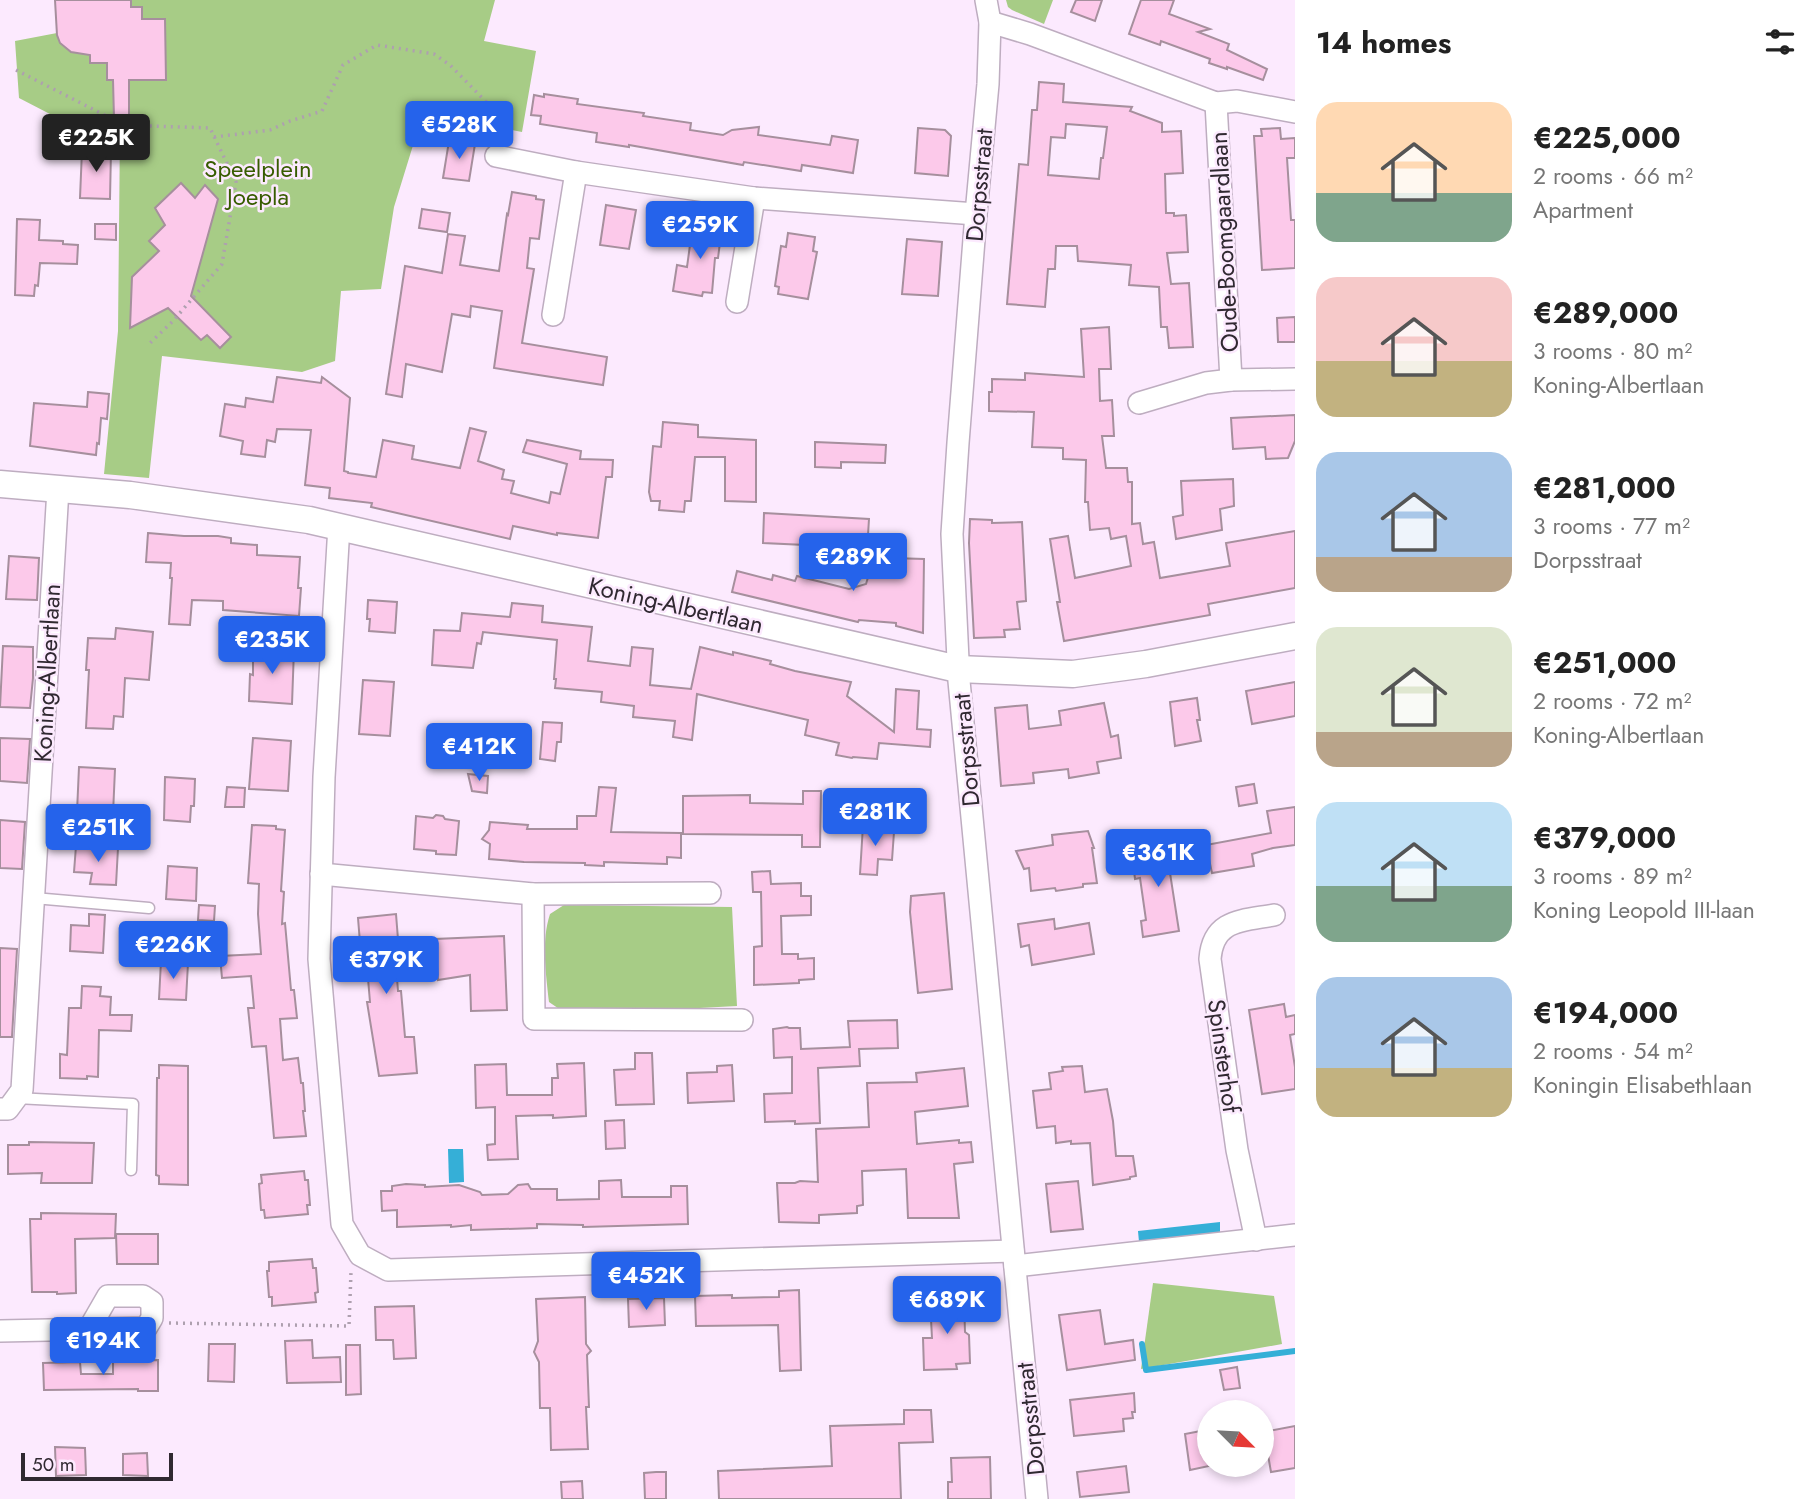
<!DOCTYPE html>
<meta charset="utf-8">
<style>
:root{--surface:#fff;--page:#f2f2f2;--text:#222;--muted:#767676;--accent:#2563eb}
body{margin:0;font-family:Jost,sans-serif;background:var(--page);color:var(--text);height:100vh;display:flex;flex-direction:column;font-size:26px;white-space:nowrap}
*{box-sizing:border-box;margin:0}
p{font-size:23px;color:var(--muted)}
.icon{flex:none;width:38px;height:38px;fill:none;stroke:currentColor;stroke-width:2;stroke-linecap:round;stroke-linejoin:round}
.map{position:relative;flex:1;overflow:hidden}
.details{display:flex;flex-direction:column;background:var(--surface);width:525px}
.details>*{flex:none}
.needle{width:46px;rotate:114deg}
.fabs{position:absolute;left:1197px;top:1400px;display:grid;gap:14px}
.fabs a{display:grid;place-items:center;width:77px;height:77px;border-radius:50%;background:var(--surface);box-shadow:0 4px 10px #0003;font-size:35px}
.scale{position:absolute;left:21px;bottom:18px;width:152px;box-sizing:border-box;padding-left:7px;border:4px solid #302931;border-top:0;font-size:19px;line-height:24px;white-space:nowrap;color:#302931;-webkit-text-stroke:5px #fceafe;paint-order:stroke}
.price{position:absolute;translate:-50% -60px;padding:0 16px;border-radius:7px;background:var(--accent);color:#fff;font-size:23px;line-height:46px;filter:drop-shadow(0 2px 4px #0008)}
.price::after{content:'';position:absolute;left:50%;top:42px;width:21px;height:16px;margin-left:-10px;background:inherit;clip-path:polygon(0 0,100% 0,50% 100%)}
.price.on{background:#222;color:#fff}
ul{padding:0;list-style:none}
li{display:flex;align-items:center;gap:21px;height:175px;padding:0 21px}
li span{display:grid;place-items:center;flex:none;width:196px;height:140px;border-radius:21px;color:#555}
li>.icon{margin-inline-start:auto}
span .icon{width:84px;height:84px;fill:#fffc;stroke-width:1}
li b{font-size:30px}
h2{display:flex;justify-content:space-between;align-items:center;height:84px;padding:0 21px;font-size:30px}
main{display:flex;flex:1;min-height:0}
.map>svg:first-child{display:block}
.green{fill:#a7cc86}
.water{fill:#35afd7}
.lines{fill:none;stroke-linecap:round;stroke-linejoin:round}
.stream{stroke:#35afd7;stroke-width:6}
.building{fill:#fcc9ea;stroke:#a68f9d;stroke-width:2;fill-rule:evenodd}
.service-casing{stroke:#beadc0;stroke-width:13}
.minor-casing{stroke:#beadc0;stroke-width:24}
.tertiary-casing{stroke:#beadc0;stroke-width:29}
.path{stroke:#aea0af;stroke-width:3.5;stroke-dasharray:2 5;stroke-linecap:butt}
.service{stroke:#fff;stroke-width:10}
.minor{stroke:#fff;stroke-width:21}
.tertiary{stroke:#fff;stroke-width:26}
.labels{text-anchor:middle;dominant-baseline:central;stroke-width:5;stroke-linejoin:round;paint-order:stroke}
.park-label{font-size:24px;fill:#375c00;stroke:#fceafe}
.street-label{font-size:24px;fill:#302931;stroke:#fceafe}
</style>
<main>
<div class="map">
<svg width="1295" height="1499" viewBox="0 0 1295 1499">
<rect width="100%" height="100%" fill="#fceafe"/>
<!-- green -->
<g class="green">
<path d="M131 0H495L484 41 536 51 522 132 423 113 394 207 381 289 341 291 335 361 302 372 162 356 149 478 104 474 118 331 120 129 75 127 19 98 15 41 57 33C61 50 73 54 90 53V63H107V80H165V19H142V7H131Z"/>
<path d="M1006 0H1053L1044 24 1012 10 1008 7Z"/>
<path d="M564 905 732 907 737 1006 568 1015 549 1002C546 974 541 941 550 914Z"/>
<path d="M1153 1283 1274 1296 1282 1344 1141 1369Z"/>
</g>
<!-- water -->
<g class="water">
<path d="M448 1149H463L464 1182 449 1183Z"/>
<path d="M1220 1222V1234L1139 1242 1138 1231Z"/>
</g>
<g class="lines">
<!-- stream -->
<path class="stream" d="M1142 1344 1146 1370 1295 1351"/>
</g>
<!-- building -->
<g class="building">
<path d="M55 0H131V7H142V19H165L166 80H129V118H114L113 80H107V63H90V55L71 52 60 43 57 35Z"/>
<path d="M1076 0H1102L1095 21 1071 12Z"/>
<path d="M1141 0H1174L1169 14 1210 29 1198 32 1229 44 1227 50 1267 69 1263 80 1227 67V69L1209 63 1210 59 1161 41 1160 45 1129 34Z"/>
<path d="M1039 82 1064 84 1063 102 1132 107 1130 111 1162 123V132L1181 131 1183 173 1165 174 1166 213H1174V216L1186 215 1188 252 1167 253 1171 284 1189 283 1193 347 1169 348 1167 327H1161L1159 287 1129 285 1131 265 1078 261 1077 246H1056L1055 269H1048L1045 307 1007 304 1019 164 1028 165 1032 110H1037ZM1066 124 1107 127 1103 158H1101L1099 179 1048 175 1051 137 1065 138Z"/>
<path d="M544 94 578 99 577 104 644 113 643 116 691 123 690 130 723 135 732 130 759 127 758 135 830 145 832 136 858 140 853 173 802 165 801 171 744 162 743 165 629 145V147L596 142 597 133 540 124 541 116 531 115 534 95 544 97Z"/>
<path d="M918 128 945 130 951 136 948 176 915 173Z"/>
<path d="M1280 128 1281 139 1295 138V158H1287L1291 220H1295V268L1262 270 1254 136H1262L1261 129Z"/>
<path d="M449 141 475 144 469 181 443 178Z"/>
<path d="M82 150H111L110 199 80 198Z"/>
<path d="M181 183 195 198 205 185 218 199 191 296 231 337 220 348 207 335 201 340 168 308 130 328 132 277 159 251 149 241 165 225 155 208Z"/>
<path d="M512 192 536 196V199L544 200 539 239 530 238 527 268 534 269 522 343 607 357 603 385 494 368 502 311 471 306 470 317 452 314 442 372 406 364 402 397 386 394 405 266 442 273 448 234 465 236 460 265 499 271 507 214 508 215Z"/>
<path d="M606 205 636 210 629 249 600 245Z"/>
<path d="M422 209 450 213 447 232 419 228Z"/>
<path d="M17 219 40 220 39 240 63 241V244L78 245 77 264 40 263 38 286 35 285 34 296 15 295Z"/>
<path d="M693 223 722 227 718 258H715L712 293 703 292 702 296 673 291 677 265 687 267Z"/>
<path d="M95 224H116V240L95 239Z"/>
<path d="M788 233 815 237 813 251 817 252 808 299 778 294 779 287 775 286 781 246 786 247Z"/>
<path d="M907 239 942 242 938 296 902 294Z"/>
<path d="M1295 317V342H1278L1277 318Z"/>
<path d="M1109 327 1111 369H1099L1100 401 1112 400 1114 436H1102L1106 468H1127L1128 482H1132V524L1140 523 1143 544 1154 542 1160 578 1230 566 1226 543 1295 531V588L1208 604 1210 615 1064 641 1057 602H1060L1050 539 1068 536 1075 578 1131 566 1126 536 1111 539 1109 528 1090 530 1088 502H1085L1086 460 1063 459V448L1032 447 1034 412 989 411V392H992V379L1025 380V373L1084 377 1081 329Z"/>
<path d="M277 377 321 383 322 377 350 398 344 471 348 472V473L376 477 383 440 414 446 412 459 460 468 470 428 486 432 478 461 504 470 502 479 514 481 511 493 549 503 551 492 560 494 567 464 523 452 527 440 581 451 580 459 613 460 612 477H606L598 538 557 533V535L513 526 510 539 371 507 372 503 329 498 330 488 305 485 311 430 277 429 275 442 267 440 265 457 241 454 243 441 220 436 225 404 245 407 246 398 273 402Z"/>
<path d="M88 392 109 394 107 419 101 418 99 444 97 443 96 455 30 446 34 403 87 407Z"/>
<path d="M1295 415V441L1288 458 1266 459 1265 447 1233 449 1231 418Z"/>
<path d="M663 422 698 425V437L756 440V502L725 501V457H695L691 501H685L684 512 659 510 660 501H651L649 492 653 446 661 447Z"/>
<path d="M815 442 886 445 885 463 841 462V468L815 467Z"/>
<path d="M1233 479 1234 506 1220 509 1222 530 1176 539 1173 517 1183 515 1181 481Z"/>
<path d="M764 513 869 519 867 551 804 549 805 545 763 543Z"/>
<path d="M970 519 992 520V523L1022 522 1026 601 1017 602 1020 629 1004 630 1005 637 974 638 969 543Z"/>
<path d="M148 533 184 536H218L231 538V543L257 545V555L300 557 298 588H301L299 616 223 610V601L192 600 190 625 169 624 172 578H170L171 563 146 562Z"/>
<path d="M878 544 893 545 892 558 924 559 923 633 896 626V623L859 620 858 622 732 592 737 571 772 580 773 575 795 581 797 576 849 589 866 584Z"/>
<path d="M9 556 39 558 37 600 6 599Z"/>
<path d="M368 600 397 602 395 633 369 631 370 619H367Z"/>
<path d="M512 603 543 606 542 622 592 627 588 661 630 666 632 647 653 649 650 685 691 689 700 647 733 655V652L771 661 770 664 795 671 851 682 847 696 894 732 896 689 919 691 917 729 931 730 930 747 879 743 877 759 853 757 852 758 836 755 839 743 805 735 808 720 697 694 692 740 673 737 675 721 633 717 634 706 601 702 602 692 555 688 556 679H554L557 640 483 632 481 644 477 643 473 668 432 665 434 630 460 631 462 613 510 617Z"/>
<path d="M116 628 153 632 149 680 125 678 123 717 114 716 113 729 86 728 89 670H86L88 638 115 639Z"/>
<path d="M3 646 33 647V678L30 708 0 707Z"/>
<path d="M253 647 294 649 292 704 249 701 250 674 253 675Z"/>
<path d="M363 680 394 682 390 736 359 734Z"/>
<path d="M1295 682V716L1252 724 1246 691Z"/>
<path d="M1197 698 1200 720H1197L1201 741 1175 746 1170 702Z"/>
<path d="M1104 703 1111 737 1118 735 1121 758 1097 762 1099 773 1069 778 1068 769 1033 773 1034 783 1001 786 995 708 1027 705 1029 729 1061 725 1059 711Z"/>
<path d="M543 722 562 723 561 742H557L555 761 540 759Z"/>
<path d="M0 738 30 739 27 783 0 781Z"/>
<path d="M253 738 291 741 288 791 249 789Z"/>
<path d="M79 767 115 769 113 814 77 812Z"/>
<path d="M468 774 488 776 487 793 472 791Z"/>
<path d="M165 777 195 779 194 806H191L190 822 164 820Z"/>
<path d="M1254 784 1257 803 1239 806 1236 787Z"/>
<path d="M227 787 245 788 244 807H225Z"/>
<path d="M599 787 616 788 611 832 681 833V858L667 857V864L604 862V866L585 865V863L524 862 489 859 490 844 482 839 489 830 490 822 528 825 527 829H577V816H596Z"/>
<path d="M803 791H821L820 847H802V835L683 834V796L750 795V803L803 804Z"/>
<path d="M1295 807V845L1273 848 1252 854 1254 866 1212 873 1206 845 1271 833 1267 811Z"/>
<path d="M436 815 443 816 445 819 459 821 456 855 436 854V851L414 849 416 816 433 818Z"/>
<path d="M0 820 25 822 22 869 0 868Z"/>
<path d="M252 825 276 826V829L285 830 281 891 284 892 282 924 285 923 291 990H294L297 1018 280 1019 283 1060 298 1058 301 1083H303L305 1111H303L306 1136 274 1138 266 1046 252 1047 248 1008H254L251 976 222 978 220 956 261 954 258 914 259 884 248 883Z"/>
<path d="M863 825 881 826V831L894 832 892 860 878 859 877 875 860 874Z"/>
<path d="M1088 831 1094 848H1092L1097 883 1083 884V887L1056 891 1055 888 1031 891 1029 868 1024 869 1016 851 1053 845 1052 835Z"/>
<path d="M1167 843 1168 849H1177L1180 867 1171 869V873H1170L1179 931 1143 937 1141 921 1146 920 1140 878 1135 879 1133 862 1141 860 1139 848Z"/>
<path d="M76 846 118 848 116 885 90 884 92 873 74 872Z"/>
<path d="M168 866 197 868 196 901 166 899Z"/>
<path d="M770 871 771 884 801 883V896H811V915L781 916 782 954H798V959L814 958V979L799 980V983L754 985V947L762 946 761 892H753L752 872Z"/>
<path d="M944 893 952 989 918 993 910 912 911 896Z"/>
<path d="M199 905 215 906 214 921 198 920Z"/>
<path d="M89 914 105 915 103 953 70 951 71 925 89 926Z"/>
<path d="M396 914 399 952 395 953 398 991H401L405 1037H414L417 1073 379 1076 367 1002H370L366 955H361L358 918Z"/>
<path d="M1054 919 1055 929 1089 923 1094 954 1032 965 1029 945 1021 947 1018 924Z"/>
<path d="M504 936 507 1010 471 1011 470 975 438 980 435 939Z"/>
<path d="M0 948 17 949 12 1037H0Z"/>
<path d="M161 961 188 963 186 1000 159 999Z"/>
<path d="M82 986 101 987 100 996 111 997 110 1015H132L131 1031 99 1030 98 1077 87 1076V1079L60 1078V1054L67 1055 69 1008H81Z"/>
<path d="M1284 1004 1286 1017 1295 1015V1034L1290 1035 1295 1067V1089L1262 1094 1249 1010Z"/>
<path d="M897 1020 898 1048 859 1049 860 1066 818 1068 820 1123 795 1124V1121L765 1122 764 1094 792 1093V1057L774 1058 773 1029 787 1027 789 1028H800L801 1049 850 1047 848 1021Z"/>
<path d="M635 1053H652L654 1104 616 1105 614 1070 635 1069Z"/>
<path d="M584 1063 586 1116 553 1118V1115L516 1116 518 1159 488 1160 487 1145 495 1144V1107L476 1108 475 1065 506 1064 507 1095H552V1078H558L557 1064Z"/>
<path d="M159 1065 188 1066V1185L159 1184V1176L156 1175 157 1078H159Z"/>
<path d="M732 1065 734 1101 688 1103 687 1073 717 1072V1066Z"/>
<path d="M1082 1066 1085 1092 1107 1089 1113 1121 1116 1156H1133L1136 1176 1130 1177V1179L1093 1185 1090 1143 1071 1144V1141L1056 1143 1055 1126 1037 1128 1033 1091 1051 1089 1049 1073 1063 1071 1062 1067Z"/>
<path d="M964 1068 968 1106 915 1112 917 1144 959 1140V1143L971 1142 973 1162 954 1164 959 1218H908L906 1169 862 1171 863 1205 857 1206V1213L819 1215V1223L779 1222 777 1183H795L800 1181 818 1182 816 1129 869 1127 867 1083 917 1082 916 1073Z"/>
<path d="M624 1120 625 1148 606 1149 605 1121Z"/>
<path d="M29 1142 94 1143 92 1183H41L42 1173 8 1174V1145H29Z"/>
<path d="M304 1171 305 1180H308L310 1205H307L308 1214 265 1218 264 1210H261L259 1184 262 1183 261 1175Z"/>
<path d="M621 1180 622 1197H671V1186H687L688 1224 583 1227V1225L537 1224V1228L471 1230V1225L451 1227V1225L397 1227V1210L382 1211 381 1191H392V1186L406 1184 425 1185V1187L459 1185 480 1192 482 1195 508 1194 518 1185 528 1184 531 1189H557V1200L599 1199V1181Z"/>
<path d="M1078 1181 1083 1229 1051 1232 1046 1184Z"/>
<path d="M41 1213 116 1214 115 1238 75 1239 76 1293 57 1294V1292H32L30 1219H41Z"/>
<path d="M116 1234H158V1264H117Z"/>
<path d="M312 1259 313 1268H316L318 1292 315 1293 316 1302 272 1306V1297H269L267 1271H269V1262Z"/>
<path d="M799 1290 801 1370 780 1371 778 1325 696 1326 695 1296 732 1295V1298L779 1297V1291Z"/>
<path d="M585 1297 586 1344 591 1351 587 1355 589 1407H586L588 1449 551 1450 550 1408H540L539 1362 534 1352 538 1341 536 1299Z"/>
<path d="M664 1298 665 1325 629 1327 628 1299Z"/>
<path d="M959 1299H964L965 1332 969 1335 970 1363 956 1364 957 1369 924 1370 923 1338H932L930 1300Z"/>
<path d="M414 1306 416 1358 394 1359 393 1340H376L375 1307Z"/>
<path d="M1100 1310 1105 1344 1133 1340 1135 1360 1067 1370 1059 1315Z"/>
<path d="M312 1340 313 1358 340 1357 341 1382 287 1383 285 1341Z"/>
<path d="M209 1344H235L234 1382 208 1381Z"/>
<path d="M346 1345H360L361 1394 346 1395Z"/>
<path d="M158 1360V1391H138V1389L44 1390 43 1363 80 1362 81 1374H113V1361Z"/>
<path d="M1237 1367 1240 1388 1224 1390 1220 1370Z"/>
<path d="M1134 1393 1135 1412H1132L1133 1418 1123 1419 1124 1431 1074 1436 1070 1400Z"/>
<path d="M904 1410H931L933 1442 899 1443 901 1499H719L718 1471 832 1466 830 1426 904 1424Z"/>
<path d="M1295 1426V1468L1271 1472 1264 1432Z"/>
<path d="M1206 1430 1209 1447V1466L1190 1470 1185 1434Z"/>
<path d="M55 1447 85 1448 86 1475 56 1476Z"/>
<path d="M147 1453 148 1476 123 1475V1454Z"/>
<path d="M990 1457 991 1499H948V1482H952L951 1458Z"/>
<path d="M1126 1466 1129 1492 1080 1497 1077 1472Z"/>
<path d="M656 1472H666V1499H645L644 1473Z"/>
<path d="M582 1481 583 1499H562L561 1482Z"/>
</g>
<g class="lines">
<!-- service casing -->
<g class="service-casing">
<g id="service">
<path d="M34 898 149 908"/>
<path d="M16 1098 133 1104 131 1170"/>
</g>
</g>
<!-- minor casing -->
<g class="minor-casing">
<g id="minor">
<path d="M986 0 990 22 988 84 976 214 958 443 952 534 959 681 1037 1499"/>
<path d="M990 22 1030 34 1216 103 1237 101 1295 112"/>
<path d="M1216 103 1231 380 1295 379"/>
<path d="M496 156 576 172 754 198 976 214"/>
<path d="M737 302 754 198"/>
<path d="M553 315 576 172"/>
<path d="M1139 403 1206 383 1231 380"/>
<path d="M339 526 324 777 319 959 342 1224 360 1255 388 1270 1013 1251"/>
<path d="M321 874 533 894 710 893"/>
<path d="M533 894 534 1019 742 1020"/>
<path d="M0 1109H8L22 1090 58 489"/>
<path d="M1256 1240 1237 1150 1210 959C1213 919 1242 921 1274 915"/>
<path d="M1015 1266 1295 1235"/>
<path d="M0 1331 146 1328 152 1318V1302L143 1296H108L89 1329"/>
</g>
</g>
<!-- tertiary casing -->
<g class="tertiary-casing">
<path id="tertiary" d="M0 484 130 495 309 520 958 669 1073 674 1146 664 1295 636"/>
</g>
<!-- path -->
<g class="path">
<path d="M16 70 124 125 210 128 236 182 222 264 173 321 148 345"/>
<path d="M214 137 270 130 290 121 322 111 343 65 377 45 434 54 450 65 496 112 510 138"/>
<path d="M169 1323 349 1326 351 1272"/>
</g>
<!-- service -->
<use href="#service" class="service"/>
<!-- minor -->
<use href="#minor" class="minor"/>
<!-- tertiary -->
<use href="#tertiary" class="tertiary"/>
</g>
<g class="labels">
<!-- park labels -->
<g class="park-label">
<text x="258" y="168">Speelplein<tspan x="258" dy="28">Joepla</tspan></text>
</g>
<!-- street labels -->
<g class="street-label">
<text transform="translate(979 185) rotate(-85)">Dorpsstraat</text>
<text transform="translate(1224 242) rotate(-93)">Oude-Boomgaardlaan</text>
<text transform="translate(676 605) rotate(13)">Koning-Albertlaan</text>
<text transform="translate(47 673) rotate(-87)">Koning-Albertlaan</text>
<text transform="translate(966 750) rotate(-95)">Dorpsstraat</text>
<text transform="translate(1224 1056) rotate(82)">Spinsterhof</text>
<text transform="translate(1030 1419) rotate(-96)">Dorpsstraat</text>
</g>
</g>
</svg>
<div class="fabs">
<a><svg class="needle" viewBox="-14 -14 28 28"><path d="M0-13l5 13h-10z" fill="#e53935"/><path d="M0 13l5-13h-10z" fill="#767676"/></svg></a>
</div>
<div class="scale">50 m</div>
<b class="price" style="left:459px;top:161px">€528K</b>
<b class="price on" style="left:96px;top:174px">€225K</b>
<b class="price" style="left:700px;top:261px">€259K</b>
<b class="price" style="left:853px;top:593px">€289K</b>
<b class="price" style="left:272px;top:676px">€235K</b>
<b class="price" style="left:479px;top:783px">€412K</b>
<b class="price" style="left:875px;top:848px">€281K</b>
<b class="price" style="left:98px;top:864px">€251K</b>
<b class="price" style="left:1158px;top:889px">€361K</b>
<b class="price" style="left:173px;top:981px">€226K</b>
<b class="price" style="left:386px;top:996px">€379K</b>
<b class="price" style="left:646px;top:1312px">€452K</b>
<b class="price" style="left:947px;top:1336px">€689K</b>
<b class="price" style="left:103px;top:1377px">€194K</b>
</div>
<section class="details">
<h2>14 homes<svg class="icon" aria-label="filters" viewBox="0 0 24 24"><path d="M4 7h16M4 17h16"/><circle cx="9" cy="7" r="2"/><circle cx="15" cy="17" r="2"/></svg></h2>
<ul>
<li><span style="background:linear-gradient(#ffd9b3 65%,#7fa58c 0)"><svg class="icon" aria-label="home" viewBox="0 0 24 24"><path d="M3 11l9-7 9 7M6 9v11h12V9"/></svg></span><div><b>€225,000</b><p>2 rooms · 66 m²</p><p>Apartment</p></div></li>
<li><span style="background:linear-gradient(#f6c9c9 60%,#c2b280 0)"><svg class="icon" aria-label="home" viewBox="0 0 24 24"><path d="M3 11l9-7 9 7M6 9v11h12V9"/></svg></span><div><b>€289,000</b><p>3 rooms · 80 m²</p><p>Koning-Albertlaan</p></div></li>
<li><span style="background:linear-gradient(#a9c7e8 75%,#b9a48a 0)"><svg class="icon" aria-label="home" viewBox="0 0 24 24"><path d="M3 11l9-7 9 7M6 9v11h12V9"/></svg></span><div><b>€281,000</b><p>3 rooms · 77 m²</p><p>Dorpsstraat</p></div></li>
<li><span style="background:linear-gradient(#dfe7d0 75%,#b9a48a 0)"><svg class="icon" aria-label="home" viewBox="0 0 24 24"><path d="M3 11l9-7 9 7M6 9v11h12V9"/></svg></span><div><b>€251,000</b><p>2 rooms · 72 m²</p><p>Koning-Albertlaan</p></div></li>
<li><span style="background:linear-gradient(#bfe0f5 60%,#7fa58c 0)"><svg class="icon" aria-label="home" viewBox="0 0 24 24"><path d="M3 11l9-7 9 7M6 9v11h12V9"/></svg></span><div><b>€379,000</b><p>3 rooms · 89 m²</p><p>Koning Leopold III-laan</p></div></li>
<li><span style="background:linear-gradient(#a9c7e8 65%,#c2b280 0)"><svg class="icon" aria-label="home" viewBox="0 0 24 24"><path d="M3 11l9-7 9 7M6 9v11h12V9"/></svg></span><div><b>€194,000</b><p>2 rooms · 54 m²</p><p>Koningin Elisabethlaan</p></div></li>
</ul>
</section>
</main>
